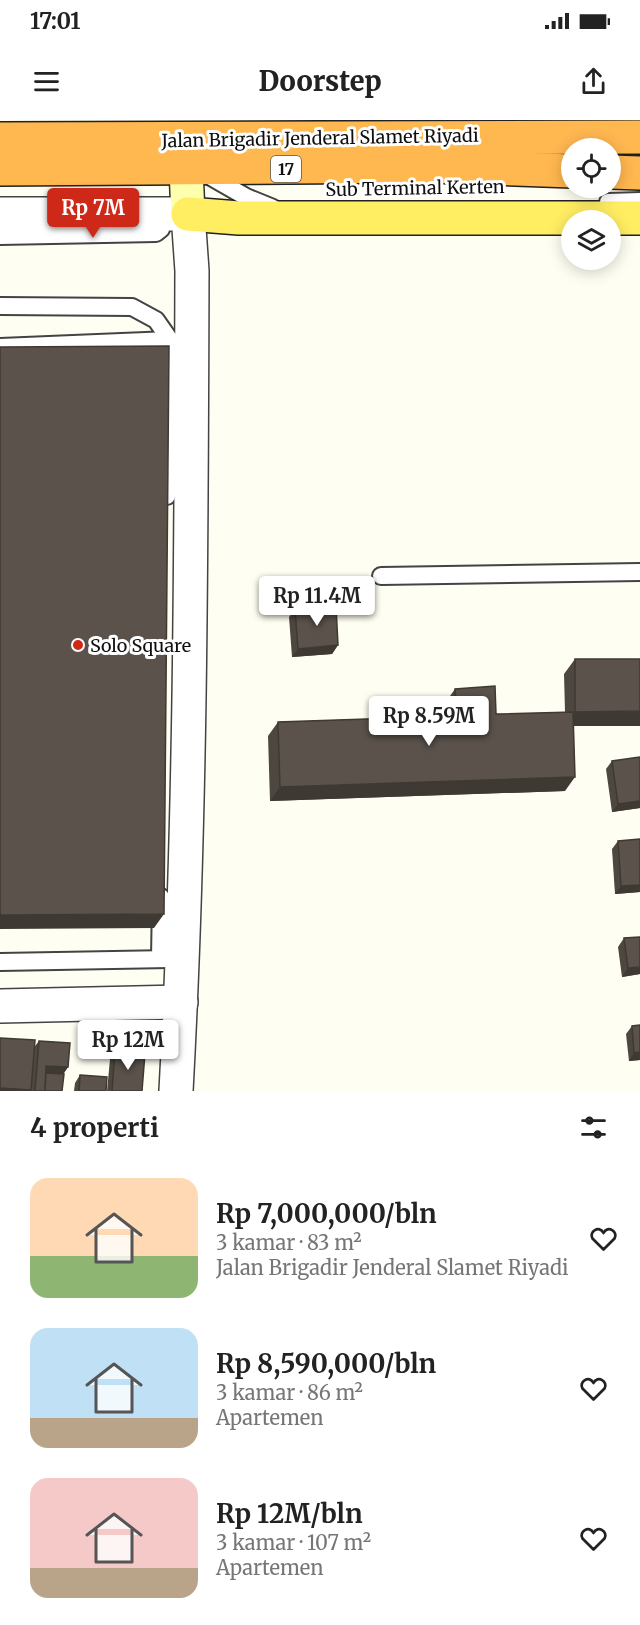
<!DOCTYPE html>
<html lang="id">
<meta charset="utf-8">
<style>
:root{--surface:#fff;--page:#f2f2f2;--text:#222;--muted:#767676;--accent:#ce2819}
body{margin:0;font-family:Merriweather,serif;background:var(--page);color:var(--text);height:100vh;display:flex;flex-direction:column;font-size:22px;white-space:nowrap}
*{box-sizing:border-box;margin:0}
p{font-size:20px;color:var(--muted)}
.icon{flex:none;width:33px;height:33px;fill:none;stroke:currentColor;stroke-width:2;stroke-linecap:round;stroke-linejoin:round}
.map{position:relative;height:971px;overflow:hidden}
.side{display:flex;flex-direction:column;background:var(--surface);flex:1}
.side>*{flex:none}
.fabs{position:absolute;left:561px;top:18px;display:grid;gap:12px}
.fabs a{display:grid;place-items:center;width:60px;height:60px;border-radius:50%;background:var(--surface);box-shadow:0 3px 15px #0003;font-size:30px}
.price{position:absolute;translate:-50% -51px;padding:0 14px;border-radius:6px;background:#fff;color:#222;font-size:20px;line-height:39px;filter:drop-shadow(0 2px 3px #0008)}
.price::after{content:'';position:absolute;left:50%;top:36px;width:18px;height:14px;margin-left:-9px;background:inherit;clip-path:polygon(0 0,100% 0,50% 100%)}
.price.current{background:var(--accent);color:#fff}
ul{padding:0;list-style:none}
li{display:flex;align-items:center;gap:18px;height:150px;padding:0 30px}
li span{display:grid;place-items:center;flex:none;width:168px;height:120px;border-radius:18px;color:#555}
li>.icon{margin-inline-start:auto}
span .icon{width:72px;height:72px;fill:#fffc;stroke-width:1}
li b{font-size:26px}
h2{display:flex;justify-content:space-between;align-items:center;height:72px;padding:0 30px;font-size:26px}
.status{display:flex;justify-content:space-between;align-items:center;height:42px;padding:0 30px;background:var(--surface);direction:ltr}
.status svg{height:16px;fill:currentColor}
header{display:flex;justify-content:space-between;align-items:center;height:78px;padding:0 30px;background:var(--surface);font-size:27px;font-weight:800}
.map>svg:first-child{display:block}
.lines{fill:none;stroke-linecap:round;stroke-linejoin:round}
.lane-casing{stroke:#434343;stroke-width:20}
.street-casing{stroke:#434343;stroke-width:36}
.secondary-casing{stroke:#323232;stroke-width:36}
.primary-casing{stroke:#212121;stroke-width:36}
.highway-casing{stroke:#212121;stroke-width:36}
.lane{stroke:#fff;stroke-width:16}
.street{stroke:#fff;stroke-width:33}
.secondary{stroke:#fdffad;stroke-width:33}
.primary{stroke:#ffee62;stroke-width:33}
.highway{stroke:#ffb750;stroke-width:33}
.wall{fill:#4d4740}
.shaded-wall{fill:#3f3934}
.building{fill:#5a524b;stroke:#3f3934;stroke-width:1.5}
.poi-dot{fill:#ce2819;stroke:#fff;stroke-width:2}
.labels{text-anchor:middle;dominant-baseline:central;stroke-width:6;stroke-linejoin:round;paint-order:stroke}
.shield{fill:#fff;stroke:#585858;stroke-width:1.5}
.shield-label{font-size:16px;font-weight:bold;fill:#101010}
.street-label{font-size:18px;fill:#101010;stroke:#fff}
.poi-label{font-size:18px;fill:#101010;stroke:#fff;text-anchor:start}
</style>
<div class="status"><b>17:01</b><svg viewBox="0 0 49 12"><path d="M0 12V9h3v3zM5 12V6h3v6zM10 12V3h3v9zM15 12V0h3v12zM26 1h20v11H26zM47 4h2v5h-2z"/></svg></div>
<header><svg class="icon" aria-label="menu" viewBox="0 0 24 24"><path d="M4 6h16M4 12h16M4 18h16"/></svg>Doorstep<svg class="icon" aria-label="share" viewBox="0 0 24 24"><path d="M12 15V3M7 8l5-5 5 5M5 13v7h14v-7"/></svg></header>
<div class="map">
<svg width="640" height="971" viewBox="0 0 640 971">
<rect width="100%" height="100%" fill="#fffef2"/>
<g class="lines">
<!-- lane casing -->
<g class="lane-casing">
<g id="lane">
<path d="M206 54 246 77 273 88"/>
<path d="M608 82 640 81"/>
<path d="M0 116 156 113 161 109 167 93"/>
<path d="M0 186 132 187 156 200 170 220 167 376"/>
<path d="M0 227 170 220"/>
<path d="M381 456 640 452"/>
<path d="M160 839 161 777"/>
<path d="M0 842 170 839"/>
</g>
</g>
<!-- street casing -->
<g class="street-casing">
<g id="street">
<path d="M0 94H188L192 151C191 425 191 698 176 971"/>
<path d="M0 886 181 882"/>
</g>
</g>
<!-- secondary casing -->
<g class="secondary-casing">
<path id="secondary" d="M186 49 188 94"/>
</g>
<!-- primary casing -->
<g class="primary-casing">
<path id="primary" d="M188 94 239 98H640"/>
</g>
<!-- highway casing -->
<g class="highway-casing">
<g id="highway">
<path d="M0 19 640 17"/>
<path d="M0 49 428 46 572 51"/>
<path d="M610 52 640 53"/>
</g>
</g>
<!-- lane -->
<use href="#lane" class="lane"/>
<!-- street -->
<use href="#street" class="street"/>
<!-- secondary -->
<use href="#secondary" class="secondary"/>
<!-- primary -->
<use href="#primary" class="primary"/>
<!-- highway -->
<use href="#highway" class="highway"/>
</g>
<!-- wall -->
<g class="wall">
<path d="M295 489 338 525 332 534 292 537 289 497Z"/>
<path d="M575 539 640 606H574L565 671 270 681 268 616 278 602 446 596 445 583 455 569 496 594 565 592 564 554Z"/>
<path d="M612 641 640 688 612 692 606 649Z"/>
<path d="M640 719V772L615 774 612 729 618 721Z"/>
<path d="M624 818 640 854 622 857 618 827Z"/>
<path d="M632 906 640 940 629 941 626 914Z"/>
<path d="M39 921 68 947 63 954 62 971H0Z"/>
<path d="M115 931 142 971H107L110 939Z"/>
<path d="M80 955 106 971H74L75 963Z"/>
</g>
<!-- shaded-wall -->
<g class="shaded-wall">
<path d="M338 525 332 534 292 537 298 529Z"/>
<path d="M640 591V606H565L575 592Z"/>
<path d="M575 657 565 671 270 681 280 667Z"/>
<path d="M640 681V688L612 692 618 684Z"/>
<path d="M640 765V772L615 774 621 766Z"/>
<path d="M164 794 154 808 0 809V795Z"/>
<path d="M640 847V854L622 857 628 848Z"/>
<path d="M640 932V940L629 941 634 933Z"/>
<path d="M46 946 68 947 62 956 41 954Z"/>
<path d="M0 968 31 970V971H0Z"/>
</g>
<!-- building -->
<g class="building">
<path d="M169 226 164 794 0 795V227Z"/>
<path d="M336 486 338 525 298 529 295 489Z"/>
<path d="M575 539H640V591L575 592Z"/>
<path d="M495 566 496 594 573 592 575 657 280 667 278 602 457 596 455 569Z"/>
<path d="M640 637V681L618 684 612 641Z"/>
<path d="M640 719V765L621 766 618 721Z"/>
<path d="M640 817V847L628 848 624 818Z"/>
<path d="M640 905V932L634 933 632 906Z"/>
<path d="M0 918 35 920 31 970 0 968Z"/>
<path d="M39 921 70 923 68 947 46 946 45 971H35Z"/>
<path d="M115 931 145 933 142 971H112Z"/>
<path d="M46 953 64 954 62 971H45Z"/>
<path d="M80 955 107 957 106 971H79Z"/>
</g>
<!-- markers -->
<circle class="poi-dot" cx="78" cy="525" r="6"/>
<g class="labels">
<!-- shield labels -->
<rect class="shield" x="271" y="36" width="30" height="26" rx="4.5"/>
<g class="shield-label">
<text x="286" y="49">17</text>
</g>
<!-- street labels -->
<g class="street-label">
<text transform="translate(320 18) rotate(-1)">Jalan Brigadir Jenderal Slamet Riyadi</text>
<text transform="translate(415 68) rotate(-1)">Sub Terminal Kerten</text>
</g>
<!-- poi labels -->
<g class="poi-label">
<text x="90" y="525">Solo Square</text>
</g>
</g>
</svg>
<div class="fabs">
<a><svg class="icon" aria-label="locate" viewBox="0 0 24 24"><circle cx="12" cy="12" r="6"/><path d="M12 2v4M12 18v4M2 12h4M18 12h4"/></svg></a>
<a><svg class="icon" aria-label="layers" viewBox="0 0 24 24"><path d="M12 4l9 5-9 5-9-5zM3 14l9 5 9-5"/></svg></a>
</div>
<b class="price current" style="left:93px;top:119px">Rp 7M</b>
<b class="price" style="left:317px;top:507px">Rp 11.4M</b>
<b class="price" style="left:429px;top:627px">Rp 8.59M</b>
<b class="price" style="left:128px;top:951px">Rp 12M</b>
</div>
<section class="side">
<h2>4 properti<svg class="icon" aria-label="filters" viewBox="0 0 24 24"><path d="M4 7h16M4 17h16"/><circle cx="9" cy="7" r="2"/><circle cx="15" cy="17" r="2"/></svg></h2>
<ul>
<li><span style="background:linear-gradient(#ffd9b3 65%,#8fb573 0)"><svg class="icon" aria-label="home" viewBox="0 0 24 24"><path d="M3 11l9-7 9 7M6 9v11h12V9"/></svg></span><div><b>Rp 7,000,000/bln</b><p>3 kamar · 83 m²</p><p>Jalan Brigadir Jenderal Slamet Riyadi</p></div><svg class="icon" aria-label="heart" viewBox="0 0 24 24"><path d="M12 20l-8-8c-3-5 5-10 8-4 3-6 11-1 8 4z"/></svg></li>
<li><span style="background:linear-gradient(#bfe0f5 75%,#b9a48a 0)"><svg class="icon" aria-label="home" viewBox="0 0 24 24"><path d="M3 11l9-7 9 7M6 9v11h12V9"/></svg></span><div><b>Rp 8,590,000/bln</b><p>3 kamar · 86 m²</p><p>Apartemen</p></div><svg class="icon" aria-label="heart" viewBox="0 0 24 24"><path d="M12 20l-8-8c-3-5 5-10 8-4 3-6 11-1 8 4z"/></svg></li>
<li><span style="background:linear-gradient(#f6c9c9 75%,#b9a48a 0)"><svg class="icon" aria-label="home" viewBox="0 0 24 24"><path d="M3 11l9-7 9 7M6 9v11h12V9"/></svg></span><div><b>Rp 12M/bln</b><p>3 kamar · 107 m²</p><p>Apartemen</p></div><svg class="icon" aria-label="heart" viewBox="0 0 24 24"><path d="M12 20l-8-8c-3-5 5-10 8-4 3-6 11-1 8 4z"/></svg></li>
</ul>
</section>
